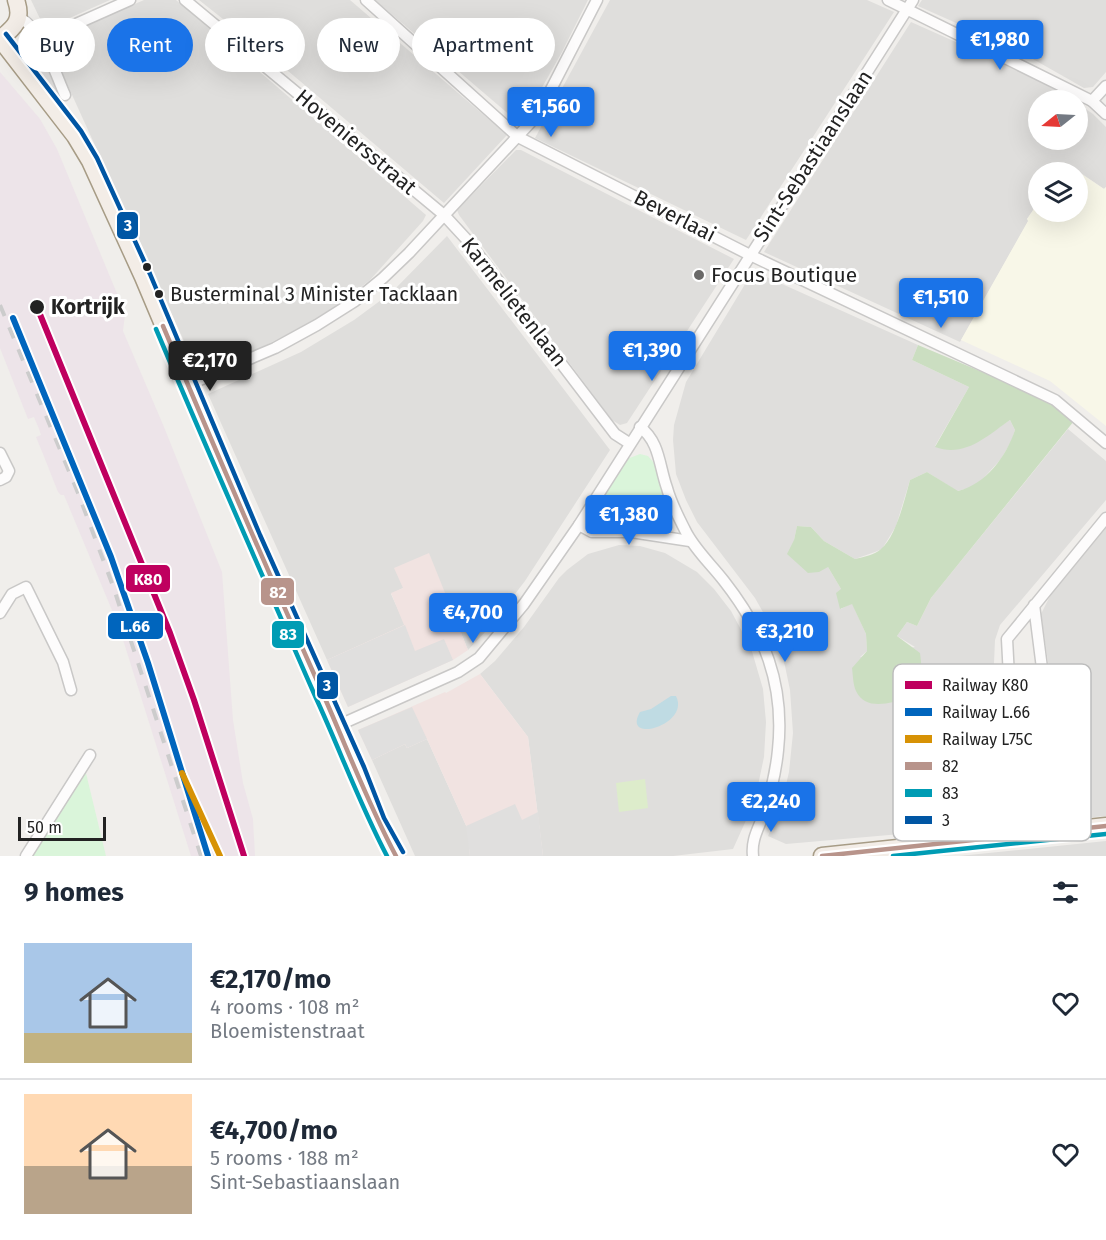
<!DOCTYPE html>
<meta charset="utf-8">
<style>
:root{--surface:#fff;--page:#f2f2f3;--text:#1f2937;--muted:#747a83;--line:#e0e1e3;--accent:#1a73e8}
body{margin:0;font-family:"Fira Sans",sans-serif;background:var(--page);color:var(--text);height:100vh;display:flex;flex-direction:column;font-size:22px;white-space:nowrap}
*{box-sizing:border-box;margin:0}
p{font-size:20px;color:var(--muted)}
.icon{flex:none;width:33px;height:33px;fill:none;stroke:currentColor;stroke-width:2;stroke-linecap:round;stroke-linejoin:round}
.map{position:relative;height:856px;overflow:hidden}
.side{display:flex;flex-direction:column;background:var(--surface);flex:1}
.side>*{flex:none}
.banner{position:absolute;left:18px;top:18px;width:600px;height:54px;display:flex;gap:12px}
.needle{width:39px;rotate:252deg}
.tools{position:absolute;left:1028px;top:90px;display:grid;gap:12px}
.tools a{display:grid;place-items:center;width:60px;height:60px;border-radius:50%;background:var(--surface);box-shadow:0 6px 24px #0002;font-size:30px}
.scale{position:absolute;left:18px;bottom:15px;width:88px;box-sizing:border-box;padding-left:6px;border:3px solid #222;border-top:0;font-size:16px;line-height:21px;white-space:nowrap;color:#222;-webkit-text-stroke:4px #fff;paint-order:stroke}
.price{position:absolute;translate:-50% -51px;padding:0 14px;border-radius:6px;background:var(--accent);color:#fff;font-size:20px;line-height:39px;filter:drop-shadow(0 2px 3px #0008)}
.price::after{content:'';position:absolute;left:50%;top:36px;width:18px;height:14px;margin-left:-9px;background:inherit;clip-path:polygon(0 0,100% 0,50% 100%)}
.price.on{background:#222;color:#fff}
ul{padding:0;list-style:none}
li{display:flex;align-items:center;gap:18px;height:150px;padding:0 24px}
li+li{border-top:2px solid var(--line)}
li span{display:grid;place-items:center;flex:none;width:168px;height:120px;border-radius:0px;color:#555}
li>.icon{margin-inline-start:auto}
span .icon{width:72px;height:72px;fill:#fffc;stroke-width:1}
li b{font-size:26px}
h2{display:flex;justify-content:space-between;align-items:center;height:72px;padding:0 24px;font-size:26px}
.tag{padding:0 21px;border-radius:27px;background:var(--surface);box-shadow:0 6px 24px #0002;font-size:21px;line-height:54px}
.tag.on{background:var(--accent);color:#fff}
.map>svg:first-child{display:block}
.residential{fill:#dfdedc}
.commercial{fill:#f1e3e1}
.industrial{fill:#ede4e9}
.education{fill:#f8f7e8}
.grass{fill:#ddeccb}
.forest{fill:#cbdec1}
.park{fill:#daf5da}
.parking{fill:#e0dfde}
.water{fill:#bfdbe3}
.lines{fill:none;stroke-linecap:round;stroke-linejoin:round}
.street-casing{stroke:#c9c8c7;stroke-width:13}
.primary-casing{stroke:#a79c86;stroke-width:19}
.street{stroke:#fdfcfc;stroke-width:10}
.primary{stroke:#f3ede7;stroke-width:16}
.rail{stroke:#ccc;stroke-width:4;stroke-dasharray:12 12;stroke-linecap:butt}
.bus-1-casing{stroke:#fff;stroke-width:9}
.bus-2-casing{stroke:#fff;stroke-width:9}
.bus-3-casing{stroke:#fff;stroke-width:9}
.bus-1{stroke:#b8948b;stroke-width:4.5}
.bus-2{stroke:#009cb4;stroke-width:4.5}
.bus-3{stroke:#0056a4;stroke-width:4.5}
.rail-1-casing{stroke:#fff;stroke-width:10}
.rail-2-casing{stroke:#fff;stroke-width:10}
.rail-3-casing{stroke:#fff;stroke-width:10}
.rail-1{stroke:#bf005f;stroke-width:6}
.rail-2{stroke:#0065bd;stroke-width:6}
.rail-3{stroke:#d79205;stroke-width:6}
.bus-dot{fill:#222;stroke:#fff;stroke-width:2}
.poi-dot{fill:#6a6968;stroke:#fff;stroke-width:2}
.labels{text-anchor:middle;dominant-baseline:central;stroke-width:6;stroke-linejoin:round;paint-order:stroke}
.bus-label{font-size:20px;fill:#222;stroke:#fff;text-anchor:start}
.street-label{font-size:21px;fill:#222;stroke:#fff}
.poi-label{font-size:21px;fill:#222;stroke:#fff;text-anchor:start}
.stop-label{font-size:21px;font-weight:bold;fill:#222;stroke:#fff;text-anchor:start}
.key{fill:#fff;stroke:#bdbdbd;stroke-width:1.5}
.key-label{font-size:16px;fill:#222}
.line-badge{stroke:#fff;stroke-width:2}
.badge-label{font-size:16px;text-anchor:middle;font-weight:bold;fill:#fff}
</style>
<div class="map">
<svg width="1106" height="856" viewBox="0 0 1106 856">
<rect width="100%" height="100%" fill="#f0eeeb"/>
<!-- residential -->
<g class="residential">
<path d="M31 0H110L45 29Z"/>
<path d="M144 0H176L426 215 423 221 370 280 338 305 306 325 258 349 198 372 48 42Z"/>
<path d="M199 0H350L507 135 444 203 281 65Z"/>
<path d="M375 0H588L562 52 531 107 518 122Z"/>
<path d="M610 0H867L894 12 746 240 535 138Z"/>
<path d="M922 0H1106V72L1093 87 1084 88 1017 50 918 6Z"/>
<path d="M911 22 1048 83 1073 100H1038V140H1077V103L1093 114 1106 127V187L1104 189 1075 169 1071 172 1063 167 1059 172H1038V203L1027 219 1029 220 960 342 764 252Z"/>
<path d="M516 150H521L734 259 627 423 620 425 612 420 459 215 457 210Z"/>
<path d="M447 236 610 450 525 581 488 629 468 650 448 601 403 588 391 594 405 625 327 660 208 394 301 352 354 320 392 292Z"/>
<path d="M753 271 918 345 912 360 969 387 935 446 998 428 1010 420 1015 430 1011 442 1001 459 979 483 970 488 957 491 927 472 910 480 896 526 882 549 875 552 855 559 824 541 811 527 797 526 794 540 828 567 841 589V609L852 603 866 634 867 651 860 657 915 647 897 636 907 622 917 626 931 598 1068 429 1106 461V500L1000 625 995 640 994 663 1000 695 1052 689 1041 614 1050 596 1106 528V816L786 844 768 836 781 806 789 772 793 733 790 690 785 666 774 632 755 598 697 522 686 500 676 474 673 440 674 425 686 382Z"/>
<path d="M619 545 640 546 665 553 697 572 714 589 731 611 751 648 763 689 766 722 764 757 757 790 748 816 733 849 673 856H543L528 737 480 674 495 661 524 627 559 578 567 570 588 554Z"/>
<path d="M427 739 468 830 470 856H415L372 760 405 744 407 748Z"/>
<path d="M1106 841V856H959Z"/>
</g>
<!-- commercial -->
<g class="commercial">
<path d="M429 553 468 650 453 660 348 707 327 660 404 625 391 593 403 588 394 568Z"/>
<path d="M480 674 528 737 543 856H470L468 830 427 739 407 748 405 744 372 760 358 730 445 692 446 693Z"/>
</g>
<!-- industrial -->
<path class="industrial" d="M0 72 40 119 57 149 123 308 125 315 123 331 164 427 222 572 233 720 243 783 253 819 255 856H191L119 627 64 495H61L58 492 43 454 36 437 41 435 39 429 34 417 28 419 0 348Z"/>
<!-- education -->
<path class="education" d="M1074 169 1104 189 1106 187V426L1050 381 961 340 1028 221 1027 219 1038 203V212H1077V172H1071Z"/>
<!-- grass -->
<path class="grass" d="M645 779 648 808 619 812 616 783Z"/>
<!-- forest -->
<path class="forest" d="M918 345 1044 398 1074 421 931 598 917 626 907 622 897 636 920 653C923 676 922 680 908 699 891 702 866 712 856 691 853 685 853 675 852 668L867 651 866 634 852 604 840 609 836 593 841 589 828 567 819 572 808 573 787 554 794 540 797 526 811 527 824 541 855 559C863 557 875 555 881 549 896 537 905 498 910 480L927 472 958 491C986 484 1006 457 1015 430L1010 420C987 436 965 458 935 447L969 387 912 360Z"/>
<!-- park -->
<g class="park">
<path d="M640 454 648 456 654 463 668 509 667 521 661 527 654 528 635 526 604 525 599 520 597 515 599 502 627 459Z"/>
<path d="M85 769 106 856H31Z"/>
</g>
<!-- parking -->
<g class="parking">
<path d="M35 43 52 78 60 88 57 92 62 98 58 102 38 76 39 75 26 47Z"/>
<path d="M405 625 415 651 444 639 453 660 348 707 327 660Z"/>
<path d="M412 707 427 739 407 748 405 744 372 760 358 730Z"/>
<path d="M515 804 522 820 538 812 543 856H470L466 826Z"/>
</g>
<!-- water -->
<path class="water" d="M671 696H676C691 725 621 745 640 712L651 709Z"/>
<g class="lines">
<!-- street casing -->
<g class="street-casing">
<g id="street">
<path d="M185 0 444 215 468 241 615 434 629 443"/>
<path d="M366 0 518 137 750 255 1055 400 1106 443"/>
<path d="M888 0 1092 101 1106 114"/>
<path d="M20 18C42 29 55 73 65 95"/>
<path d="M40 40 130 0"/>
<path d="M1092 101 1106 86"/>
<path d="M188 385 275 348 317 325 355 301 383 278 409 253 530 123 545 101 597 0"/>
<path d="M640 427C660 442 659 466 667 488 671 503 678 516 685 530 694 549 711 564 724 581 764 632 785 684 778 750 776 771 771 792 764 813 759 828 751 839 753 856"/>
<path d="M0 453 9 471 6 477 0 480"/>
<path d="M579 525 592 532H631L690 541"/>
<path d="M1034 605 1043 676 1027 682 1009 677 1007 639 1106 518"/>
<path d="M0 613 12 594 26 587 63 662 71 690"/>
<path d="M337 726 458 672 479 658 524 604 579 525 913 0"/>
<path d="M26 856 90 755"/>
</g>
</g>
<!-- primary casing -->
<g class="primary-casing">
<g id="primary">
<path d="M0 39 75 136 90 161 143 277 253 538 357 770 377 821 396 856"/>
<path d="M0 39C15 27 23 20 16 0"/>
<path d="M822 856 1106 826"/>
</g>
</g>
<!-- street -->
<use href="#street" class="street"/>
<!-- primary -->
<use href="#primary" class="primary"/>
<!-- rail -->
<path class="rail" d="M0 305 78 493 113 586 201 856"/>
<!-- bus-1 casing -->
<g class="bus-1-casing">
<g id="bus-1">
<path d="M163 326C215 449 268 572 323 694 347 748 368 804 396 856"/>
<path d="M822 856 1106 826"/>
</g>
</g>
<!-- bus-2 casing -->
<g class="bus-2-casing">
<g id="bus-2">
<path d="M156 329C208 452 262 575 316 698 340 750 360 805 387 856"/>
<path d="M893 856 1106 834"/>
</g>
</g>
<!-- bus-3 casing -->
<g class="bus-3-casing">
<path id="bus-3" d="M6 34 81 131 97 158 150 274 260 535 364 767 384 818 403 852"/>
</g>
<!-- bus-1 -->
<use href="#bus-1" class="bus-1"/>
<!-- bus-2 -->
<use href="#bus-2" class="bus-2"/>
<!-- bus-3 -->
<use href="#bus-3" class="bus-3"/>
<!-- rail-1 casing -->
<g class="rail-1-casing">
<path id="rail-1" d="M37 307 170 633 194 700 244 856"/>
</g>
<!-- rail-2 casing -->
<g class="rail-2-casing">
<path id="rail-2" d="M13 318 111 557 148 663 208 856"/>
</g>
<!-- rail-3 casing -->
<g class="rail-3-casing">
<path id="rail-3" d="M182 773 220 856"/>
</g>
<!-- rail-1 -->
<use href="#rail-1" class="rail-1"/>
<!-- rail-2 -->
<use href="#rail-2" class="rail-2"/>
<!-- rail-3 -->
<use href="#rail-3" class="rail-3"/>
</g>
<!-- markers -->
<g class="bus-dot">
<circle cx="147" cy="267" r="5"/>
<circle cx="159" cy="294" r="5"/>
<circle cx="37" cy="307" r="8"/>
</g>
<circle class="poi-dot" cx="699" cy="275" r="6"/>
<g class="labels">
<!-- bus labels -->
<g class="bus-label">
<text x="170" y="294">Busterminal 3 Minister Tacklaan</text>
</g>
<!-- street labels -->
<g class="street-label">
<text transform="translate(356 142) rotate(40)">Hoveniersstraat</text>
<text transform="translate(813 156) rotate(-57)">Sint-Sebastiaanslaan</text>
<text transform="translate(675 216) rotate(27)">Beverlaai</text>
<text transform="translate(514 302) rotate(52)">Karmelietenlaan</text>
</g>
<!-- poi labels -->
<g class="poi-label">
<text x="711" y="275">Focus Boutique</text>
</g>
<!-- stop labels -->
<g class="stop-label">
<text x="51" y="307">Kortrijk</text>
</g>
</g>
<!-- legend -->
<rect x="893" y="664" width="198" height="177" rx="9" class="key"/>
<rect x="905" y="681" width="27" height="8" fill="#bf005f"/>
<rect x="905" y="708" width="27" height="8" fill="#0065bd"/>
<rect x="905" y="735" width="27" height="8" fill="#d79205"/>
<rect x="905" y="762" width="27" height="8" fill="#b8948b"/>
<rect x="905" y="789" width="27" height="8" fill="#009cb4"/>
<rect x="905" y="816" width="27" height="8" fill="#0056a4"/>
<g class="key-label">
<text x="942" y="691">Railway K80</text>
<text x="942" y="718">Railway L.66</text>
<text x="942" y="745">Railway L75C</text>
<text x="942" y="772">82</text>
<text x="942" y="799">83</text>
<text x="942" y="826">3</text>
</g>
<g class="line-badge">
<rect x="116" y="211" width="23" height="29" rx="6" fill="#0056a4"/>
<rect x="125" y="564" width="46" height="29" rx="6" fill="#bf005f"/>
<rect x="260" y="577" width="35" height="29" rx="6" fill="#b8948b"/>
<rect x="107" y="612" width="57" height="28" rx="6" fill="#0065bd"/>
<rect x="271" y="620" width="34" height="29" rx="6" fill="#009cb4"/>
<rect x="316" y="671" width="23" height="29" rx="6" fill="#0056a4"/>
</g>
<g class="badge-label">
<text x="128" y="231">3</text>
<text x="148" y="585">K80</text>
<text x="278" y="598">82</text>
<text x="135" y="632">L.66</text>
<text x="288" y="640">83</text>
<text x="327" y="691">3</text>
</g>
</svg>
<div class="tools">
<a><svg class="needle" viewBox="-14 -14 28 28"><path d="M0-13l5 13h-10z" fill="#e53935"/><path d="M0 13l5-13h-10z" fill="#747a83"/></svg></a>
<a><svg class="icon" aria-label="layers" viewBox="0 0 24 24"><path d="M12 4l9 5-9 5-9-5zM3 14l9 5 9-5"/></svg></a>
</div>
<div class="scale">50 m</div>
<b class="price" style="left:1000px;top:71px">€1,980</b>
<b class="price" style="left:551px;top:138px">€1,560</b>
<b class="price" style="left:941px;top:329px">€1,510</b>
<b class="price" style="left:652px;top:382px">€1,390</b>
<b class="price on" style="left:210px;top:392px">€2,170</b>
<b class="price" style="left:629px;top:546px">€1,380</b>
<b class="price" style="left:473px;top:644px">€4,700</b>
<b class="price" style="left:785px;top:663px">€3,210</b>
<b class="price" style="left:771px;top:833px">€2,240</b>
<div class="banner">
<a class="tag">Buy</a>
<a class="tag on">Rent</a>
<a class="tag">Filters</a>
<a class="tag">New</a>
<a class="tag">Apartment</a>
</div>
</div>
<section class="side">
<h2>9 homes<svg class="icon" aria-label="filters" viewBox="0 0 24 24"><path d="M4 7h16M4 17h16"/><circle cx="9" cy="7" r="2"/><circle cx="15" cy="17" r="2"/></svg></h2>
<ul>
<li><span style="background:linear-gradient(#a9c7e8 75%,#c2b280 0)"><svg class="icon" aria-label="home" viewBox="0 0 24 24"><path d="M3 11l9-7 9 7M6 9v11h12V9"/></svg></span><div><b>€2,170/mo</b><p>4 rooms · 108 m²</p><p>Bloemistenstraat</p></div><svg class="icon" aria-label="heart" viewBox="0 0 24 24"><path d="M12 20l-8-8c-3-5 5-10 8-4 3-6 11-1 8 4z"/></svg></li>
<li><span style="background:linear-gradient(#ffd9b3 60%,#b9a48a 0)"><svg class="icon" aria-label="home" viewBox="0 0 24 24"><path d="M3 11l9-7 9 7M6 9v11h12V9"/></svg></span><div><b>€4,700/mo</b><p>5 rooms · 188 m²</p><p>Sint-Sebastiaanslaan</p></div><svg class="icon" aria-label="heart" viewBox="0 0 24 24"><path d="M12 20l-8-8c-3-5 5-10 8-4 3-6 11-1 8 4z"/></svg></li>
</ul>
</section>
